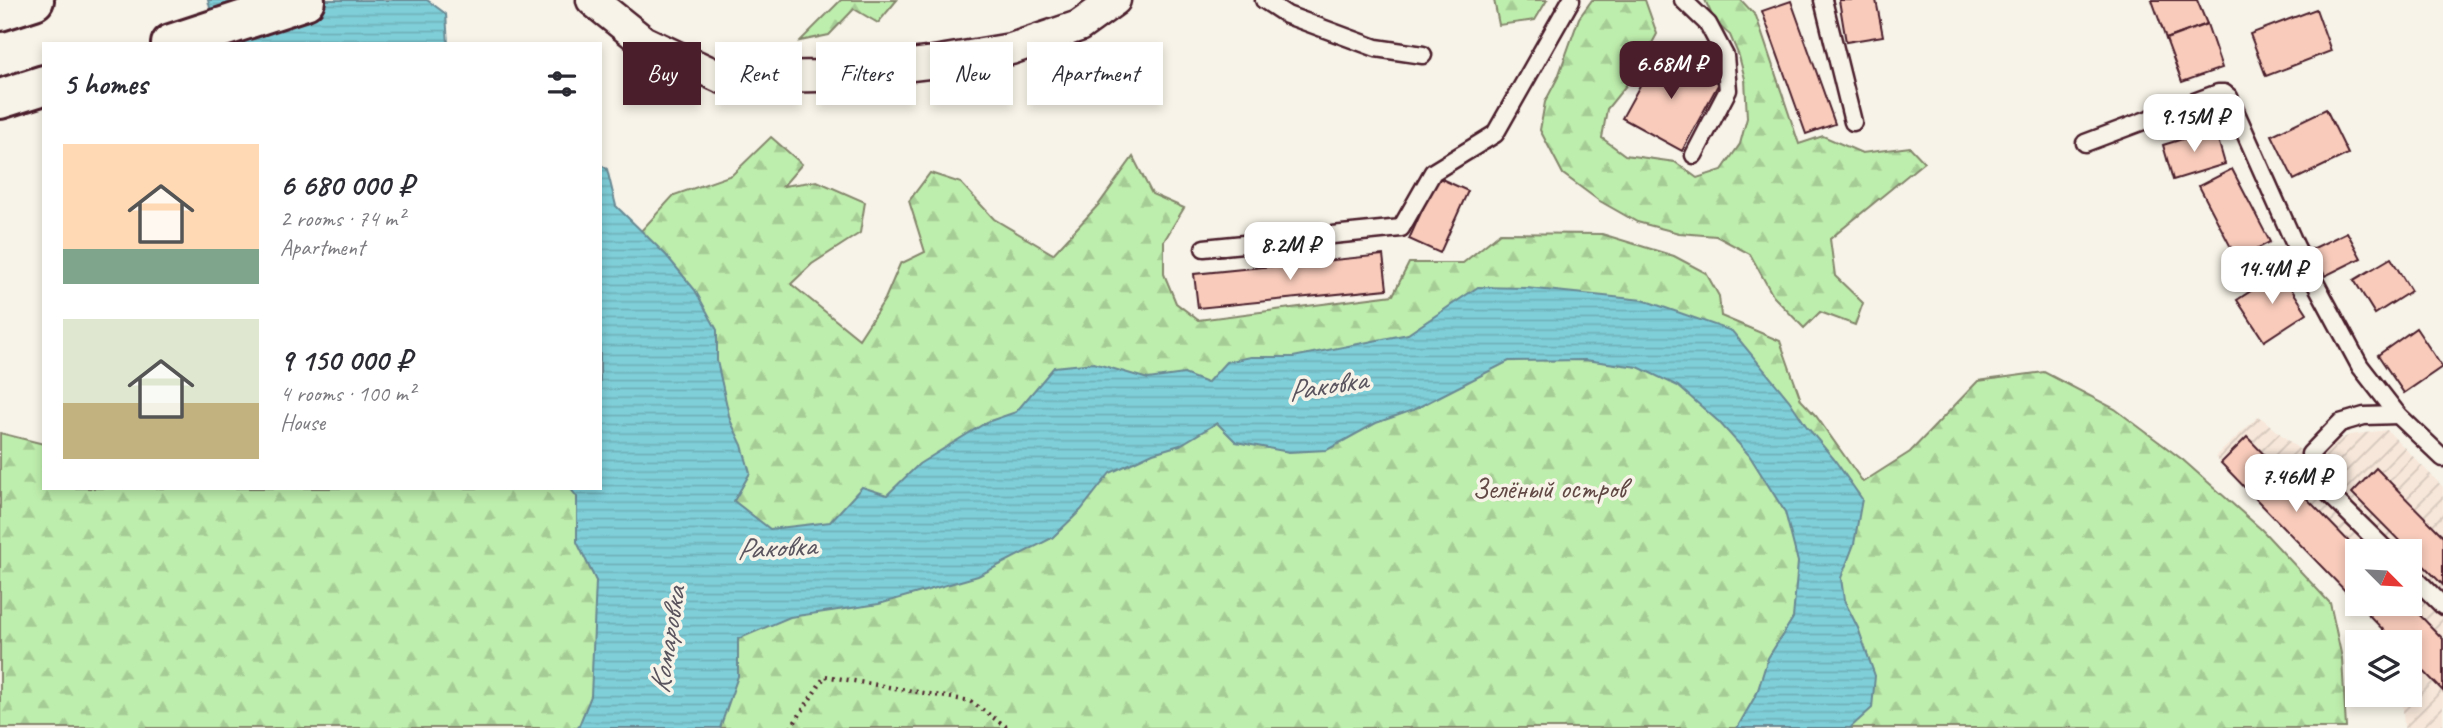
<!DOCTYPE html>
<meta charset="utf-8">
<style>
:root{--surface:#fff;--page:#f7f7f7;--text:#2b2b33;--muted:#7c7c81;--accent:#4a1f2b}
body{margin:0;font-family:Caveat,sans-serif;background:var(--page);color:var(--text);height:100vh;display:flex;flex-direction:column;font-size:26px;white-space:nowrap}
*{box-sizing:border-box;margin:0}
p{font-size:23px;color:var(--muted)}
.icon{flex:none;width:38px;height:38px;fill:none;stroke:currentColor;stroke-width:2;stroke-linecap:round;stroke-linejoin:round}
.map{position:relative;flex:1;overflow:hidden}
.sheet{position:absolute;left:42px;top:42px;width:560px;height:448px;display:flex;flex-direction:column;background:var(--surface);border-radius:0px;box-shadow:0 4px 10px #0003}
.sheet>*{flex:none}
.top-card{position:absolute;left:623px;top:42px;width:665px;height:63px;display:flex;gap:14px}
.needle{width:46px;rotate:114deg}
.fabs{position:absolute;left:2345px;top:539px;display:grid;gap:14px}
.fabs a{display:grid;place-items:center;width:77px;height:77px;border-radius:0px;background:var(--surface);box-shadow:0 4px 10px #0003;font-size:35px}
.price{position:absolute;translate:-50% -60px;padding:0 16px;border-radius:14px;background:#fff;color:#222;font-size:23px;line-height:46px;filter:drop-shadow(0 2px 4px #0008)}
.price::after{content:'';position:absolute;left:50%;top:42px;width:21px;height:16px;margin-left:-10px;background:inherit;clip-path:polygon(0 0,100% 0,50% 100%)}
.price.on{background:var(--accent);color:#fff}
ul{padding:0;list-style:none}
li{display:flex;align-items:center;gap:21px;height:175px;padding:0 21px}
li span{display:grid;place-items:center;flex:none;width:196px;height:140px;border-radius:0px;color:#555}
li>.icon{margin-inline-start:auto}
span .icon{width:84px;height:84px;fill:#fffc;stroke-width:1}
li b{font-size:30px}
h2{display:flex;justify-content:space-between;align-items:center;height:84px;padding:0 21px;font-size:30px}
.tag{padding:0 24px;border-radius:0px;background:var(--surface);box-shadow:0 4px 10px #0003;font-size:24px;line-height:63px}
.tag.on{background:var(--accent);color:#fff}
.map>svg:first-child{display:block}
.industrial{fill:url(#industrial-furrows)}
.forest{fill:url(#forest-firs);stroke:#84866c;stroke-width:2}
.water{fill:url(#water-rules);stroke:#6a8993;stroke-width:2}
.building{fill:#f8cbbb;stroke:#4a1f2b;stroke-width:2}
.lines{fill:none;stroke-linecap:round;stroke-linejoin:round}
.service-casing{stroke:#4a1f2b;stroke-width:21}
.minor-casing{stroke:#4a1f2b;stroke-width:35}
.trunk-casing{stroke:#4a1f2b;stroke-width:44}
.path{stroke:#4a1f2b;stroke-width:4.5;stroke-dasharray:2 5;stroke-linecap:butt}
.service{stroke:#f7f3e8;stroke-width:16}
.minor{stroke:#f7f3e8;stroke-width:30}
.trunk{stroke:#f7f3e8;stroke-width:38}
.labels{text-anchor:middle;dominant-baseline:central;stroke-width:7;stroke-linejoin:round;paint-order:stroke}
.park-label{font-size:28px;fill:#614845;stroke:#f7f3e8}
.water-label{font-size:30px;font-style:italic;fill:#5a545f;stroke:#f7f3e8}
</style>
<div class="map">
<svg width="2443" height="728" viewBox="0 0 2443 728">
<defs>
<pattern id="industrial-furrows" width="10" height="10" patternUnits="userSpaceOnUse" patternTransform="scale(1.75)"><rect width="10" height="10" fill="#f7e7da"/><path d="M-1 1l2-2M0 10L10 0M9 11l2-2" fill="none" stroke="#d5c6bb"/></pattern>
<pattern id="forest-firs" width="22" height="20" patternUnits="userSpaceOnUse" patternTransform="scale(1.75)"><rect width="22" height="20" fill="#beeead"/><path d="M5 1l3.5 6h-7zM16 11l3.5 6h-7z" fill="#a5cc95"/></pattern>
<pattern id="water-rules" width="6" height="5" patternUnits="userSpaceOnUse" patternTransform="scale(1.75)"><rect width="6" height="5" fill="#7fcfd9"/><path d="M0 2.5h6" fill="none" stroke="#6fb1ba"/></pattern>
</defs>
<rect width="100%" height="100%" fill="#f7f3e8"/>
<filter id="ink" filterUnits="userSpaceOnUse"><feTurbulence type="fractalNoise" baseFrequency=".0143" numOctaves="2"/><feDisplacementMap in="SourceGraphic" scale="14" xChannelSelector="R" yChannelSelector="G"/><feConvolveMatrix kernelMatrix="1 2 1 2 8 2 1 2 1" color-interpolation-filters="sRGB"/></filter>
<g filter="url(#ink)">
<!-- industrial -->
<path class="industrial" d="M2259 416 2306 455 2350 435 2387 430 2443 487V728H2404L2402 695H2410V642H2395L2358 604H2410V551H2357V603L2215 457Z"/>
<!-- forest -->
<g class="forest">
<path d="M841 0H897L878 23 854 9 829 35 800 41Z"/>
<path d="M1494 0H1547L1535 20 1499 25Z"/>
<path d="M1592 0H1645L1657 34 1636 73 1607 109 1602 138 1625 155 1675 162 1697 178 1722 170 1740 144 1747 118 1745 79 1739 56 1730 35 1715 22 1705 0H1741L1756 16 1799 144 1823 136 1862 153 1910 147 1924 162 1830 239 1835 276 1863 303 1855 325 1820 312 1804 328 1773 296 1750 254 1716 236 1679 233 1637 222 1598 200 1563 174 1540 130 1545 102 1558 77 1579 18Z"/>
<path d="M771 137 802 164 783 186 817 181 865 202 860 233 812 264 791 284 859 339 885 299 900 264 925 252 909 201 930 173 961 183 994 219 1053 254 1099 204 1133 157 1152 194 1184 208 1164 241V274L1176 303 1198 320 1393 295 1409 263H1463L1500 233 1602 234 1674 256 1706 273 1719 296 1721 316 1780 341 1801 400 1816 416 1863 482 1910 452 1978 381 2044 372 2115 409 2183 460 2262 530 2330 603 2342 658 2346 728H0V433L44 444V488H600V249L641 231 674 195 732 175Z"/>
</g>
<!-- water -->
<g class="water">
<path d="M208 0H427L446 14 448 44H219Z"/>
<path d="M600 164 607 169 616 206 666 255 695 290 717 330V361L730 420 742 445 750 473 734 501 770 529 830 522 862 487 887 495 919 464 987 422 1016 412 1054 367 1094 363 1148 379 1184 374 1207 383 1226 362 1251 357H1293L1408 334 1478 287 1526 288 1643 300 1732 331 1789 400 1807 427 1834 459 1862 499 1854 544 1841 578 1844 600 1858 628 1875 676 1872 708 1850 728H1737L1757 693 1768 658 1793 618 1798 562 1785 512 1749 455 1719 422 1678 386 1638 367 1585 360 1509 361 1413 410 1376 423 1327 450 1289 452 1236 442 1217 423 1180 445 1153 453 1110 473 1081 510 1052 538 978 576 879 604 790 617 738 639V676L720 728H578L591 696 596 581 577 542V497L570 488H600Z"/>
</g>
<!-- building -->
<g class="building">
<path d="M1839 0H1876L1883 36 1846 42Z"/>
<path d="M2152 0H2197L2207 24 2166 39Z"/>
<path d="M1791 1 1835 124 1806 134 1762 11Z"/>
<path d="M2316 9 2331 51 2266 76 2250 34Z"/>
<path d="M2207 24 2222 68 2182 82 2166 39Z"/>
<path d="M1659 51 1719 83 1682 151 1622 118Z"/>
<path d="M2326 109 2348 154 2294 180 2272 135Z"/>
<path d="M2215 129 2225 164 2173 180 2163 145Z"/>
<path d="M2232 169 2270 242 2237 259 2199 186Z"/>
<path d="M1437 177 1468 191 1440 253 1409 239Z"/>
<path d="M2347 232 2361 258 2325 276 2312 249Z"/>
<path d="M1383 255 1387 289 1198 308 1194 274Z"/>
<path d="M2391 258 2411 291 2375 314 2354 280Z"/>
<path d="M2280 272 2307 313 2264 341 2237 300Z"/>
<path d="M2416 328 2442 367 2404 393 2378 355Z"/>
<path d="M2247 437 2358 551 2357 603 2221 463Z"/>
<path d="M2376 468 2443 536V585L2352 493Z"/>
<path d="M2358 604H2409L2443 639V691L2410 657V642H2395Z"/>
</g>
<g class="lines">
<!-- service casing -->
<g class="service-casing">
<g id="service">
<path d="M1264 0 1287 15 1376 48 1423 55"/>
<path d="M1683 0 1708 24 1725 56 1728 90 1694 155"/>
<path d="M1823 0 1853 122"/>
<path d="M2085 143 2218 93H2224L2229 97 2296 247 2360 366 2398 415 2443 458"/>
<path d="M1204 248 1401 228 1433 172 1495 134 1571 0"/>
<path d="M2387 551 2319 484 2310 454 2340 423 2364 416 2398 415"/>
<path d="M2410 573 2443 606"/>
</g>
</g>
<!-- minor casing -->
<g class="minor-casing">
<path id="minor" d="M592 0 643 41 722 78 819 76 928 63 1011 49 1079 26 1115 0"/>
</g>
<!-- trunk casing -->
<g class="trunk-casing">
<g id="trunk">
<path d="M0 11 34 0"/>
<path d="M171 44 305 0"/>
<path d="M0 99 44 85"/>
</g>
</g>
<!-- path -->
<path class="path" d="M791 728 825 676 970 701 1008 728"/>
<!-- service -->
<use href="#service" class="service"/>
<!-- minor -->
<use href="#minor" class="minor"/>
<!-- trunk -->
<use href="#trunk" class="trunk"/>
</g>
</g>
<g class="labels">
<!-- park labels -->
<g class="park-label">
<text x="1549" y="488">Зелёный остров</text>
</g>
<!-- water labels -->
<g class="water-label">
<text transform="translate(1327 385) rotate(-9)">Раковка</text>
<text transform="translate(776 547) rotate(-3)">Раковка</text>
<text transform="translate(667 640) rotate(-81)">Комаровка</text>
</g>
</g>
</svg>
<div class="fabs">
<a><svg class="needle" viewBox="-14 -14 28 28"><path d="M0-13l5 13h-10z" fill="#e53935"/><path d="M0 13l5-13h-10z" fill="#7c7c81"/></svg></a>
<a><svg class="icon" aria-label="layers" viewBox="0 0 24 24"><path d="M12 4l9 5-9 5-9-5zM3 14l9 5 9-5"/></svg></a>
</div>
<b class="price on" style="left:1671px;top:101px">6.68M ₽</b>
<b class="price" style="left:2194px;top:154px">9.15M ₽</b>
<b class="price" style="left:1290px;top:282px">8.2M ₽</b>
<b class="price" style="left:2272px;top:306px">14.4M ₽</b>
<b class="price" style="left:2296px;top:514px">7.46M ₽</b>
<div class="top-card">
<a class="tag on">Buy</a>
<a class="tag">Rent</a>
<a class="tag">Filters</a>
<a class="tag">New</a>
<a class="tag">Apartment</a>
</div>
<section class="sheet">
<h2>5 homes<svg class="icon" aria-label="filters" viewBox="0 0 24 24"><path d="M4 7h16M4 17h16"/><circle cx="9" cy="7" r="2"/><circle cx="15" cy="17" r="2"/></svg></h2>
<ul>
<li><span style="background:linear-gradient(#ffd9b3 75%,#7fa58c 0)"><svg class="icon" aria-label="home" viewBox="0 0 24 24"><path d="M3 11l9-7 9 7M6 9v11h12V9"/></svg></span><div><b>6 680 000 ₽</b><p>2 rooms · 74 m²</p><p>Apartment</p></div></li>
<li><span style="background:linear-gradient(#dfe7d0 60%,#c2b280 0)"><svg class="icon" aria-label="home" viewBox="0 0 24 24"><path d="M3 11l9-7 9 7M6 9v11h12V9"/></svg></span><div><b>9 150 000 ₽</b><p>4 rooms · 100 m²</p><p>House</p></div></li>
</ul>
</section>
</div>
